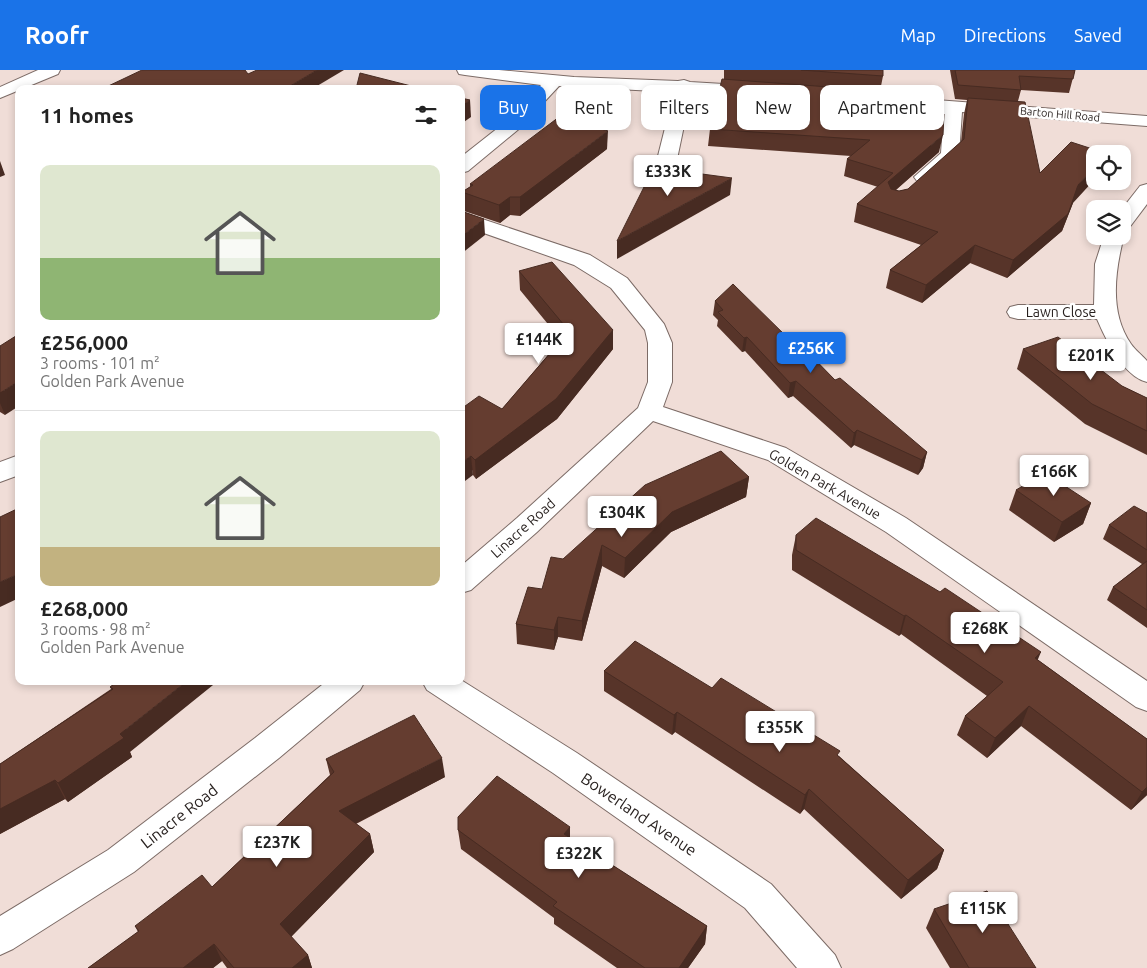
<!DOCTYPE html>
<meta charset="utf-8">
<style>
:root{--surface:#fff;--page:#f2f2f2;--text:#222;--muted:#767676;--line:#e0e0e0;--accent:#1a73e8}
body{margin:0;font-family:Ubuntu,sans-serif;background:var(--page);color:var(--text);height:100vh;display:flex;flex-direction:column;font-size:19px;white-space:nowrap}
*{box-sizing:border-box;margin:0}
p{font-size:16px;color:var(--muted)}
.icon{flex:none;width:28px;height:28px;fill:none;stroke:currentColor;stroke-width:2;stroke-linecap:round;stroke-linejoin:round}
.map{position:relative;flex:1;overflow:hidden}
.panel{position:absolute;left:15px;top:15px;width:450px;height:600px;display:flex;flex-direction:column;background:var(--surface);border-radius:10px;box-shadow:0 2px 8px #0003}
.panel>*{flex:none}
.guide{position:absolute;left:480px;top:15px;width:475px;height:45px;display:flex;gap:10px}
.buttons{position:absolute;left:1086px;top:75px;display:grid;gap:10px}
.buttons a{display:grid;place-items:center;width:45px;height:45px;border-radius:10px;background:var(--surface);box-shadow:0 2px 8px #0003;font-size:25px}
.price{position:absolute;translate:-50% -42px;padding:0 11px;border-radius:5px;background:#fff;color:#222;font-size:16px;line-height:32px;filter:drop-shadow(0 1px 2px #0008)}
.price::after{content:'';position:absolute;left:50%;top:30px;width:15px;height:11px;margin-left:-8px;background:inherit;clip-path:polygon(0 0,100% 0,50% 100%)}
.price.active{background:var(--accent);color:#fff}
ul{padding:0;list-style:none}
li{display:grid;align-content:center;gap:10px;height:265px;padding:0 25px}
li+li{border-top:1px solid var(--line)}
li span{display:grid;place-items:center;height:155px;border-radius:10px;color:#555}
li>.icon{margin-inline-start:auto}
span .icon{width:90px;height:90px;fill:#fffc;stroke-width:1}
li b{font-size:21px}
h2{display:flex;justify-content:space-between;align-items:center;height:60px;padding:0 25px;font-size:21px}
.pill{padding:0 18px;border-radius:10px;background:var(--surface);box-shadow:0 2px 8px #0003;font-size:18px;line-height:45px}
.pill.active{background:var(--accent);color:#fff}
header{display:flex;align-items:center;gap:30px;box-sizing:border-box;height:70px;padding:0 25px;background:var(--accent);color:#fff}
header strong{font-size:24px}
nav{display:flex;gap:28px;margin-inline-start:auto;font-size:18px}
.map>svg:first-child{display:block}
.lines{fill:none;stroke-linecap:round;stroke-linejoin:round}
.minor-casing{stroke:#7c6b66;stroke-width:2}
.minor{fill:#fff;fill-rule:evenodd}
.wall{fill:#573429}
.shaded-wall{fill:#472b22}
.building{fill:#653d30;stroke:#472b22}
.labels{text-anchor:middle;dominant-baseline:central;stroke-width:5;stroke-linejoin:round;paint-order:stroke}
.far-street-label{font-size:11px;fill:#261f1d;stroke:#fff}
.street-label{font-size:14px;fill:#261f1d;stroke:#fff}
.near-street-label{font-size:16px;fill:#261f1d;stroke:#fff}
</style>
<header>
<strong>Roofr</strong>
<nav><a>Map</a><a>Directions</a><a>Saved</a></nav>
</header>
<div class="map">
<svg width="1147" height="898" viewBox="0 0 1147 898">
<rect width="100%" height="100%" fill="#f0ddd7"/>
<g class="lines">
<!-- minor casing -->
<g class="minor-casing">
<g id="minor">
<path d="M38 0H60L58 4 0 28V17Z"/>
<path d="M457 0H499L574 7 678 11 684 10 690 12 757 16 763 17 766 21 763 25 757 26 691 22 676 94 673 98 666 100 659 98 656 94 674 22 559 16 520 58 468 101 461 103V87L508 50 541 15 465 5 459 4Z"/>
<path d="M845 23 1147 46V56L962 42 959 85C951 97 932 115 917 111L914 107 941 83 944 41 839 32 836 28 839 24Z"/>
<path d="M1147 114V134L1129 158 1122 160V139L1140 116Z"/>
<path d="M461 142 590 185 627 208 664 254 672 273V312L663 337 786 378 906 448 1147 611V641L1136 637 886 462 768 390 653 351 537 462 471 520 461 523V496L517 448 638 338 648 312V273L645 260 611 218 574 195 461 155Z"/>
<path d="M1122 163 1124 166C1115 201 1109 243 1131 274 1135 280 1142 285 1147 291V312C1123 306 1106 270 1097 249H1018L1010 247 1007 242 1010 237 1018 235H1094L1095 194 1104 166H1122Z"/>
<path d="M19 385V405L0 412V392Z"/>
<path d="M461 610 577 683 771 814 835 885 841 898H797L745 838 553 703 427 620 422 611Z"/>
<path d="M327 611H365L360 620 279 688 134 802 13 879 0 885V846L108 780 255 668Z"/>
</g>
</g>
<!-- minor -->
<use href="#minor" class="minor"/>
</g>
<!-- wall -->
<g class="wall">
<path d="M724 0H883V6L880 21 884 39 939 82 896 120 899 121 908 119 961 72 964 44 967 30 955 29 950 0H1075L1069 23 1021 20 1018 31 1040 103 1073 133 1062 161 1007 208 970 193 922 233 886 218 890 200 921 175 854 152 857 134 878 117 844 106 847 89 851 86 708 76 710 59 724 9Z"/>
<path d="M607 79 520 146 510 145 500 153 464 141 462 122 470 117V114Z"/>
<path d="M519 201 613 279 557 349 476 409 473 405 461 339H502L561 270 520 220Z"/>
<path d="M715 231 790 270 835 310 927 382 923 398 918 405 854 375 851 378 793 326 788 328 745 281 742 282 717 256 718 250 713 245Z"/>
<path d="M0 276 5 345 0 342Z"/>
<path d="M1023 279 1122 316 1147 328V385L1085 354 1017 299Z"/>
<path d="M749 407 746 427 671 462 624 508 602 496 582 571 558 567 554 580 517 574 516 554 542 519 563 489Z"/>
<path d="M1016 420 1091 433 1083 454 1054 472 1009 440Z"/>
<path d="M1147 443V558L1107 530 1113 517 1142 494 1103 469 1109 455Z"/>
<path d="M796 465 1038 590 1147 669V725L1131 740 1021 656 987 688 957 665 965 646 987 626 901 564 899 566 792 500V485Z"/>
<path d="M604 601 712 618 839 686 944 780 937 799 901 829 804 739 800 744 675 662 672 665 604 621Z"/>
<path d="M118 611 130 682 132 687 68 732 65 729 0 764V694L111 619 110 617Z"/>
<path d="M326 689 445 707 356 754 370 764 374 782 291 867 308 885 312 898H227L222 891 213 898H88L138 862 135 856 212 817 330 705Z"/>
<path d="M570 757V768L707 856 705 874 688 898H617L554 854V848L461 779 458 760Z"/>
<path d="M934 839 1036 898H950L926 858Z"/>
</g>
<!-- shaded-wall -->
<g class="shaded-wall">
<path d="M317 0H344L312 19H285Z"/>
<path d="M470 30 471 47 461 54V37Z"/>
<path d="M608 61 607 79 520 146V127Z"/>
<path d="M943 65 939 82 884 130 888 112Z"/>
<path d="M0 91 5 105 0 107Z"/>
<path d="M1095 97V109L1073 133 1062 161 1007 208 1013 190 1078 115Z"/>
<path d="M732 108 730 125 617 189V171Z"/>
<path d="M510 127V145L500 153 499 135Z"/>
<path d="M484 149 485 165 461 184V167Z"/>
<path d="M975 175 970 193 922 233 926 215Z"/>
<path d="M613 260V279L557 349 476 409 475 390Z"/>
<path d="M747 267 745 281 742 282 744 268Z"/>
<path d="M19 311V336L5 345 0 333V323Z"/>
<path d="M796 311 793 326 788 328 790 313Z"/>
<path d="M857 360 854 375 851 378 854 363Z"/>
<path d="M927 382 923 398 918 405 922 390Z"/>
<path d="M471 386 473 405 461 414V393Z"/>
<path d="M749 407 746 427 671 462 624 508 625 488 672 442Z"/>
<path d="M1091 433 1083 454 1054 472 1062 452Z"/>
<path d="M602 475V496L582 571V551Z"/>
<path d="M19 504V528L0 537V512Z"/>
<path d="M906 545 901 564 899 566 904 546Z"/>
<path d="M558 547V567L554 580V560Z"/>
<path d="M1041 582 1033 601 1035 588Z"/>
<path d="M187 611H218L130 682 132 687 68 732 58 713Z"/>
<path d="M1029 636 1021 656 987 688 995 668Z"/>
<path d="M677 642 675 662 672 665 674 645Z"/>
<path d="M442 688 445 707 343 760 339 741Z"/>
<path d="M55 710 65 729 0 764V739Z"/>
<path d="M1147 717V725L1131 740 1142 722Z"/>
<path d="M809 719 804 739 800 744 805 725Z"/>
<path d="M570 757V776L564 764Z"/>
<path d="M370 764 374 782 286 872 280 854Z"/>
<path d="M944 780 937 799 901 829 908 810Z"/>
<path d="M707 856 705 874 688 898H679Z"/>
<path d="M214 874 222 891 213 898H183Z"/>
<path d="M308 885 312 898H292Z"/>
</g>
<!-- building -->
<g class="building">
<path d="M142 0H245L248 4 257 0H317L285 19H102Z"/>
<path d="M801 0H883V6Z"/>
<path d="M955 0H1075L1073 9 1019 6 1021 20 958 15Z"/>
<path d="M360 3 423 19H356Z"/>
<path d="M722 9 883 21 884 39 944 44 943 65 888 112 891 119 899 121 908 119 964 69 968 28 1025 32 1040 103 1071 72 1108 84H1095V97L1078 115 1068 144 1013 190 975 175 926 215 890 200 938 162 857 134 893 103 847 89 870 70 710 59Z"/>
<path d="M461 28 470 30 461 37Z"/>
<path d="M559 47 608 61 520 127H510L499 135 462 122 473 115 470 114Z"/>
<path d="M672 100 732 108 617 171 646 113Z"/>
<path d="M461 141 484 149 461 167Z"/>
<path d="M552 192 613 260 556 329 475 390 471 386 461 393V339L479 326 502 339 569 261 519 201Z"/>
<path d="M733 214 790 270 794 268 835 310 840 308 927 382 922 390 857 360 854 363 796 311 790 313 747 267 744 268 718 242 723 240 715 231Z"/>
<path d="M19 264V311L0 323V276Z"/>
<path d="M1058 267 1122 316 1147 328V361L1092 334 1023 279Z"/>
<path d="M721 381 749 407 672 442 625 488 602 475 582 551 558 547 554 560 516 554 528 517 542 519 551 487 563 489 645 415Z"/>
<path d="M1045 403 1091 433 1062 452 1016 420Z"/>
<path d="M1134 436 1147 443V480L1109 455Z"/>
<path d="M19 438V504L0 512V447Z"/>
<path d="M816 448 940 522 945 518 1041 582 1035 588 1147 669V717L1142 722 1029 636 995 668 965 646 1003 612 906 545 904 546 796 480V465Z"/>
<path d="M1147 491V540L1113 517Z"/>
<path d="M635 571 712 618 721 608 840 681 837 685 944 780 908 810 809 719 805 725 677 642 674 645 604 601Z"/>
<path d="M118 611H187L120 664 124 668 58 713 55 710 0 739V694L113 619 110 617Z"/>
<path d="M414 645 442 688 339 741 370 764 280 854 308 885 292 898H234L214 874 183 898H88L139 861 135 856 202 805 212 817 334 702 326 689Z"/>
<path d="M497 706 570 757 564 764 707 856 679 898H645L553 836 557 832 458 760V747Z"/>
<path d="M987 821 1036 898H969L934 839Z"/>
</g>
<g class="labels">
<!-- far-street labels -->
<g class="far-street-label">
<text transform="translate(1060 44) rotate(5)">Barton Hill Road</text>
</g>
<!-- street labels -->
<g class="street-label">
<text x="1061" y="242">Lawn Close</text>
<text transform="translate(825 414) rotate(30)">Golden Park Avenue</text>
<text transform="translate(523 458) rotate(-42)">Linacre Road</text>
</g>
<!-- near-street labels -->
<g class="near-street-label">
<text transform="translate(639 744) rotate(34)">Bowerland Avenue</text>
<text transform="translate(179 746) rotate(-38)">Linacre Road</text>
</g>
</g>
</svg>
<div class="buttons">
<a><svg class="icon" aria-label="locate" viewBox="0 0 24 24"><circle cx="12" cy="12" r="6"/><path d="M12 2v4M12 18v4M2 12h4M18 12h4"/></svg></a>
<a><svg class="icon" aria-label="layers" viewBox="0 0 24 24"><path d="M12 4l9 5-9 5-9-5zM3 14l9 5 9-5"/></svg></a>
</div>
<b class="price" style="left:668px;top:127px">£333K</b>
<b class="price" style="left:539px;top:295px">£144K</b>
<b class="price active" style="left:811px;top:304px">£256K</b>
<b class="price" style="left:1091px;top:311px">£201K</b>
<b class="price" style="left:1054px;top:427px">£166K</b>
<b class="price" style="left:622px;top:468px">£304K</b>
<b class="price" style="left:985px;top:584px">£268K</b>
<b class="price" style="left:780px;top:683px">£355K</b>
<b class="price" style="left:277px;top:798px">£237K</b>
<b class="price" style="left:579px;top:809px">£322K</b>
<b class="price" style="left:983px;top:864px">£115K</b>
<div class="guide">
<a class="pill active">Buy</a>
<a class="pill">Rent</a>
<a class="pill">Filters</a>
<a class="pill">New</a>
<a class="pill">Apartment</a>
</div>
<section class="panel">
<h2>11 homes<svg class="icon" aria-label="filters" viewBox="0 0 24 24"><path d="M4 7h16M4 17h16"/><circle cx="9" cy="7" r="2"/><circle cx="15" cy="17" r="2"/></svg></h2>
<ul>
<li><span style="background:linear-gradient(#dfe7d0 60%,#8fb573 0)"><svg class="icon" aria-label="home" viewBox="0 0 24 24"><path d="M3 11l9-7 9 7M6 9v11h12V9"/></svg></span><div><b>£256,000</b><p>3 rooms · 101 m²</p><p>Golden Park Avenue</p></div></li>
<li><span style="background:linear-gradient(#dfe7d0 75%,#c2b280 0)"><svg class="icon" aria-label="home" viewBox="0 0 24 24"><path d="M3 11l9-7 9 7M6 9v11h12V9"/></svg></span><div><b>£268,000</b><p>3 rooms · 98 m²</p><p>Golden Park Avenue</p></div></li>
</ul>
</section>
</div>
